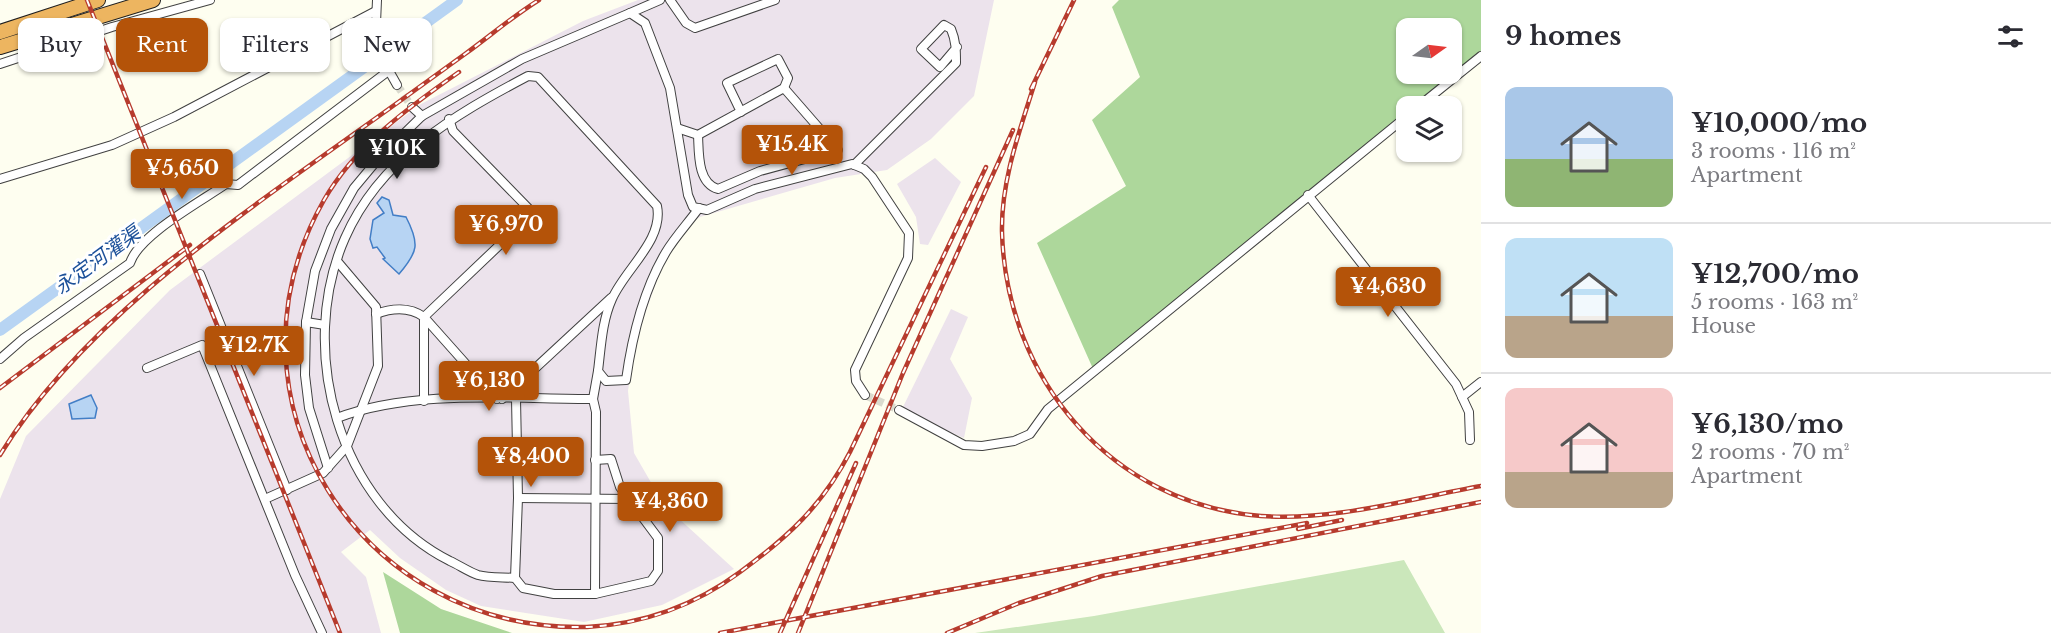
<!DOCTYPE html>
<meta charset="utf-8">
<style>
:root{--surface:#fff;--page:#f7f7f7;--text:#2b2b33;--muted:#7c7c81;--line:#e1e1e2;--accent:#b45309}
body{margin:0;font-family:"Libre Baskerville","Noto Sans SC",serif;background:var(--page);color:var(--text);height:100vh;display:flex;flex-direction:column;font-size:22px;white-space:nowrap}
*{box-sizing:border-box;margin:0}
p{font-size:20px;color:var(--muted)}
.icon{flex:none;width:33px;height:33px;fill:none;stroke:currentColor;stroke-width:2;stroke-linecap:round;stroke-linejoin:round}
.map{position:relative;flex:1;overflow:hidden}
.side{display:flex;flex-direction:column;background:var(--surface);width:570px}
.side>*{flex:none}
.top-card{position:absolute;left:18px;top:18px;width:570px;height:54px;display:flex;gap:12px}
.needle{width:39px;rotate:76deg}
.fabs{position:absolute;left:1396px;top:18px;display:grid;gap:12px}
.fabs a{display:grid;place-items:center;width:66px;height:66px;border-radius:12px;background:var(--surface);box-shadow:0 2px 4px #0004;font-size:30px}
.price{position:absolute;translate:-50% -51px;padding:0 14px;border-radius:6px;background:var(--accent);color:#fff;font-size:20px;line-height:39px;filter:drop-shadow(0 2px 3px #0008)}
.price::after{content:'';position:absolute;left:50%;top:36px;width:18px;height:14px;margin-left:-9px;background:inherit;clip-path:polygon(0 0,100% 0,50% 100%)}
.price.on{background:#222;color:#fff}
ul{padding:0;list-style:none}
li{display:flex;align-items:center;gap:18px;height:150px;padding:0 24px}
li+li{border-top:2px solid var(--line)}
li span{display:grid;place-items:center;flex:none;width:168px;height:120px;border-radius:12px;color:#555}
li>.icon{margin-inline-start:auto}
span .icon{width:72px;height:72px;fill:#fffc;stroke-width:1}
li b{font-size:26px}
h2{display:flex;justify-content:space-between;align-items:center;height:72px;padding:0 24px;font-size:26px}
.tag{padding:0 21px;border-radius:12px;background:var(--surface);box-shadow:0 2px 4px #0004;font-size:21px;line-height:54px}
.tag.on{background:var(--accent);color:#fff}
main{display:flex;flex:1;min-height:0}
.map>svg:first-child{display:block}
.industrial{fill:#ece3ec}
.green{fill:#cbe7bb}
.forest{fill:#add79b;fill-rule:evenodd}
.water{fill:#b7d4f3;stroke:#427ec6;stroke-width:1.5}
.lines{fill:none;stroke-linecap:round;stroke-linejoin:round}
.river{stroke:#b7d4f3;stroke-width:12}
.street-tunnel{stroke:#dadace;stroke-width:8;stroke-dasharray:8 4;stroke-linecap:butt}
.street-casing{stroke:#414141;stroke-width:10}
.highway-casing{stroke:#1f1f1f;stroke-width:16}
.street{stroke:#fff;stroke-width:8}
.highway{stroke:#edb560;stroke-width:14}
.rail-casing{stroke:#b73b2d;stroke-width:4.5}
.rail{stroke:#fff;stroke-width:2;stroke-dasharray:7;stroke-linecap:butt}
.labels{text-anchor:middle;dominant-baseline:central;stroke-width:6;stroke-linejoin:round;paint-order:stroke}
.water-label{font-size:20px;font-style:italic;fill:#1d519a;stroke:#fff}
</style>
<main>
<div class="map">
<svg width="1481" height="633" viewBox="0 0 1481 633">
<rect width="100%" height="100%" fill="#fefef0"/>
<!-- industrial -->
<g class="industrial">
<path d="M638 0H994L974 96 931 139 887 170 835 178 700 217 693 221 664 260 634 345 628 391 634 453 664 505 734 569 662 605 584 622 481 606 446 590 400 558 370 530 341 552 366 577 381 633H0V499L26 436 170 290 421 104 583 21Z"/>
<path d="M935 158 961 182 928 245 920 244 916 217 897 184Z"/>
<path d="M951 309 968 317 950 359 972 398 964 438 939 428 903 407Z"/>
</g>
<!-- green -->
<path class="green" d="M1404 560 1445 633H975L1094 616Z"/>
<!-- forest -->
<g class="forest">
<path d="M1119 0H1481V58L1421 106H1407V118L1094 371 1037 243 1126 186 1092 120 1140 77 1112 7ZM1407 28H1452V74H1407Z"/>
<path d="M383 572 441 609 512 633H400Z"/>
</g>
<!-- water -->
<g class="water">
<path d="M382 197 389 200 393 215 406 217C420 244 418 252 399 274L383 259 385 258 377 247 373 248 370 239 373 220 384 213 377 203Z"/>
<path d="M91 395 97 408 95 418 72 419 69 404Z"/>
</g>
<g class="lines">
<!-- river -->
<path class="river" d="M0 330 457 0"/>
<!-- street-tunnel -->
<g class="street-tunnel">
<path d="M397 85 412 107"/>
<path d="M865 395 899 410"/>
</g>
<!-- street casing -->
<g class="street-casing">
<g id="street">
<path d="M377 0 375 46 397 85"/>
<path d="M670 0 686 23 695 28 775 0"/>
<path d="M630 13 660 0"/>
<path d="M0 64 112 27 210 0"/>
<path d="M1419 106 1481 56"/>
<path d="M412 107 422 116"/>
<path d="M449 119 453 131 529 209 530 216 424 317 497 399"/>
<path d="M677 128 698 135 784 88 788 78 778 59 727 83 741 112"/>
<path d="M698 135C699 152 697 183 718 189L760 171 838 150 784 88"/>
<path d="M854 165 956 63C956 50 956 41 951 29L944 25 921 49 940 67 957 47"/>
<path d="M0 179 112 145 174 117 374 12"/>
<path d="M1308 195 1456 384 1469 412 1470 440"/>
<path d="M200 274 287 490"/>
<path d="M376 314C392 308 410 307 424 317V401"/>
<path d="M306 322 325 325"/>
<path d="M0 359 24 338 130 263C139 235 200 202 226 184L238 185 387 72"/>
<path d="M147 368 202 345 295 575 322 633"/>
<path d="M1462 397 1481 382"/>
<path d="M502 399 611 298"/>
<path d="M593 399 596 412 595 594H554L523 588 515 578C503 577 489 578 478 575 469 572 459 565 450 561 338 505 296 349 345 238 380 158 454 115 528 76L538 77 657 206C664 240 625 269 612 299 602 321 601 347 598 371L606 381 626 380C632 337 644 289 666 252 675 237 688 223 699 208"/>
<path d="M899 410 964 445 982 446 1014 441 1030 434 1048 409 1407 116"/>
<path d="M337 418C413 389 512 399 593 399L598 371"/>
<path d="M595 460 611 459 620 487 658 538V571L651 581 595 594"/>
<path d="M328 468 309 408 305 375 306 322 315 271 331 229 354 188 379 158 422 116 522 59 630 13 645 23 670 88 688 195 693 207 707 210 755 189 852 164 864 169 872 177 909 233 908 258 855 370 856 381 865 395"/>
<path d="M518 498 630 499"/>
<path d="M265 499 323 473 347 446 378 366 376 307 337 261"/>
<path d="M515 578 518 498 516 399"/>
</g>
</g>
<!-- highway casing -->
<g class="highway-casing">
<g id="highway">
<path d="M0 32 98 0"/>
<path d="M0 47 153 0"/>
</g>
</g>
<!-- street -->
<use href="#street" class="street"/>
<!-- highway -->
<use href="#highway" class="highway"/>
<!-- rail casing -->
<g class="rail-casing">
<g id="rail">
<path d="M87 0 340 633"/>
<path d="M459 72C409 107 355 146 324 200 211 399 360 633 587 627 644 624 694 606 740 572 788 537 822 506 850 452L986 167"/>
<path d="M1035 82C1020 130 1001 180 1002 232 1006 379 1111 504 1261 516 1335 521 1409 499 1481 486"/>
<path d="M1031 89 1074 0"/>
<path d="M0 388 190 245"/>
<path d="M0 455C80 324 232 221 355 133 392 107 429 80 465 54 490 36 513 16 539 0"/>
<path d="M1298 529 1342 520"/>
<path d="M720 633 1307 523"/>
<path d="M780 633 856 463"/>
<path d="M798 633 903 373 1013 130"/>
<path d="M947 633 1019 603 1102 576 1481 502"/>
</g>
</g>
<!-- rail -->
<use href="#rail" class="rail"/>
</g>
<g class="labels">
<!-- water labels -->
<g class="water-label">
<text transform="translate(97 260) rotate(-36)">永定河灌渠</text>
</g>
</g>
</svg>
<div class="fabs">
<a><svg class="needle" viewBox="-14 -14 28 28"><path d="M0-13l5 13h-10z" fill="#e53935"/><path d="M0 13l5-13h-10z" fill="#7c7c81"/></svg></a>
<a><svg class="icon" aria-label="layers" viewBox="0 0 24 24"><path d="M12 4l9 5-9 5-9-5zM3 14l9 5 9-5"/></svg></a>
</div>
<b class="price" style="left:792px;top:176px">¥15.4K</b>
<b class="price on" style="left:397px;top:180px">¥10K</b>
<b class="price" style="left:182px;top:200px">¥5,650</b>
<b class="price" style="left:506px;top:256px">¥6,970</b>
<b class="price" style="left:1388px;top:318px">¥4,630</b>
<b class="price" style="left:254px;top:377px">¥12.7K</b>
<b class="price" style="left:489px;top:412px">¥6,130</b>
<b class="price" style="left:531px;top:488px">¥8,400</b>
<b class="price" style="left:670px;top:533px">¥4,360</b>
<div class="top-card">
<a class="tag">Buy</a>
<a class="tag on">Rent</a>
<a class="tag">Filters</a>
<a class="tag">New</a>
</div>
</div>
<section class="side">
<h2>9 homes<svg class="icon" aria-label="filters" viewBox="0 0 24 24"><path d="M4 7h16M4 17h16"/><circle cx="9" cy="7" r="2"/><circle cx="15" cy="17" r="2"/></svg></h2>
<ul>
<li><span style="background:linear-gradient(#a9c7e8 60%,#8fb573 0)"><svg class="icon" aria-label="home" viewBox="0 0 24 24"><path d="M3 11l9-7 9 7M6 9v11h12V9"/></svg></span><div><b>¥10,000/mo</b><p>3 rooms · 116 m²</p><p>Apartment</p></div></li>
<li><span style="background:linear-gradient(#bfe0f5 65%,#b9a48a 0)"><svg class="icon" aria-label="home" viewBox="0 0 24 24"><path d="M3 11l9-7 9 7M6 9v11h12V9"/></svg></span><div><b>¥12,700/mo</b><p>5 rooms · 163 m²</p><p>House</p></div></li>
<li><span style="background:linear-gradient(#f6c9c9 70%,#b9a48a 0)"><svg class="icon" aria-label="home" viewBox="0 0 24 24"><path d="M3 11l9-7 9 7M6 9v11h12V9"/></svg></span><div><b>¥6,130/mo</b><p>2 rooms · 70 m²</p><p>Apartment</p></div></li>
</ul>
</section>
</main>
